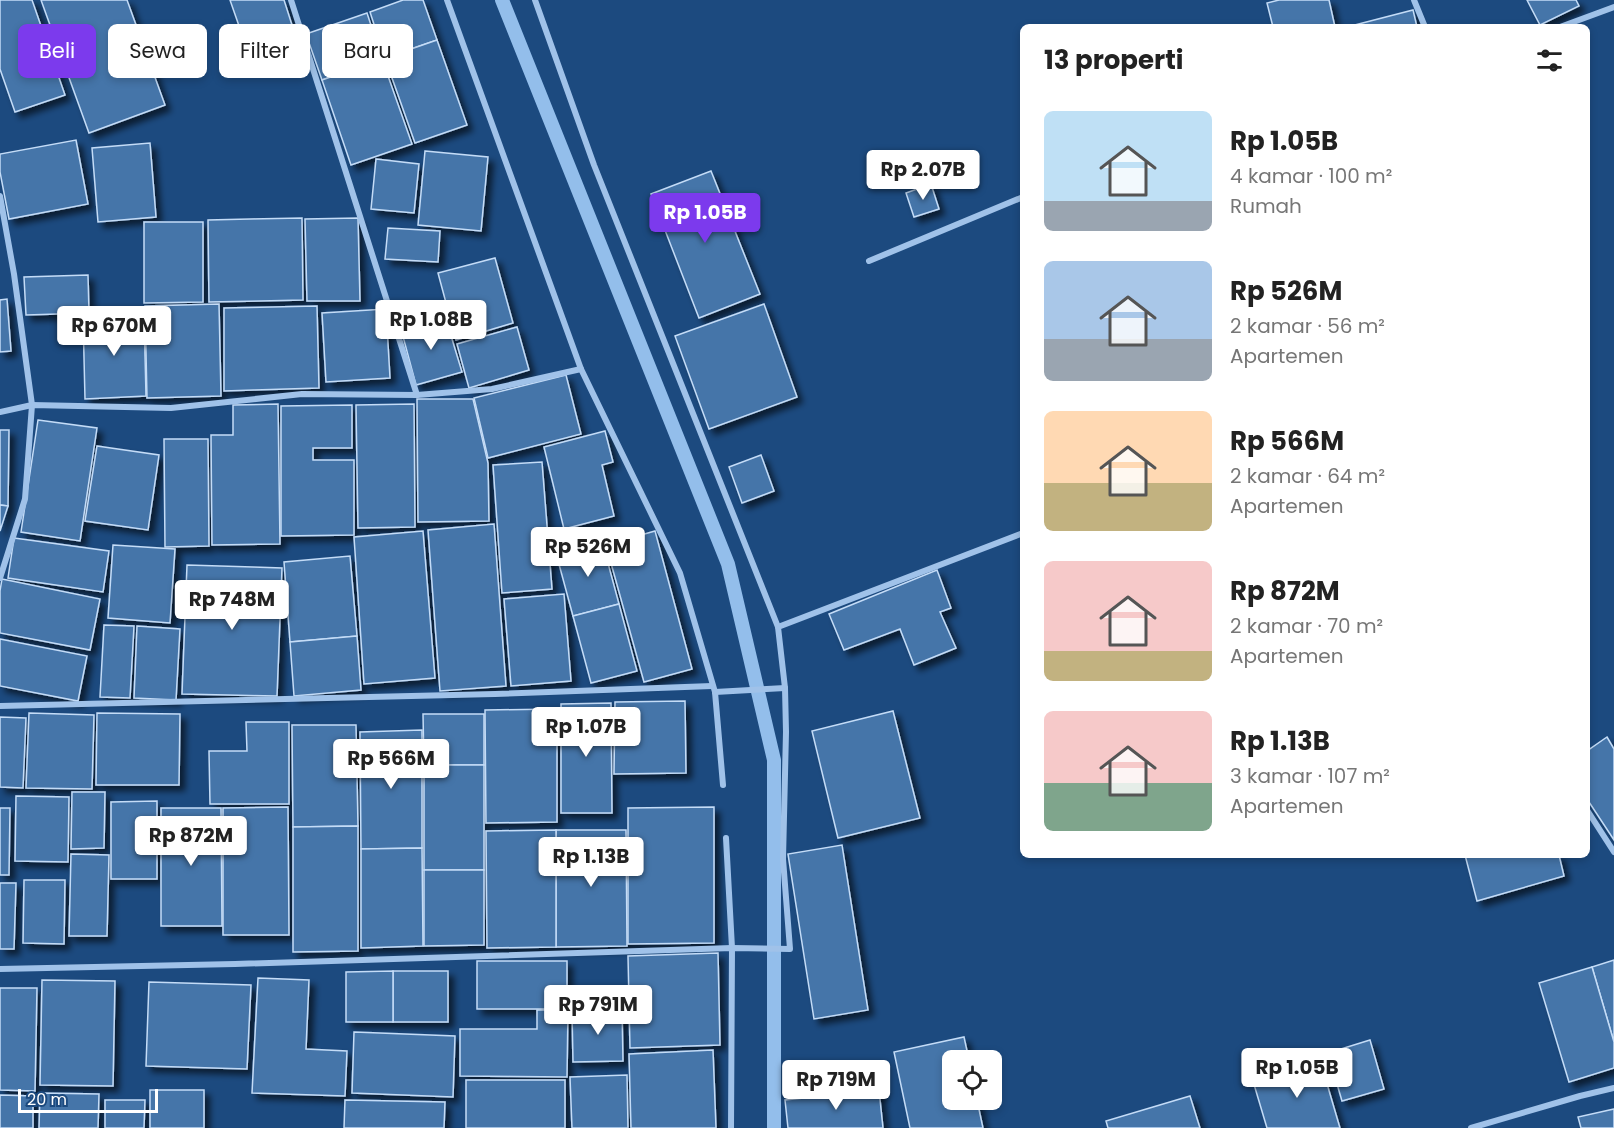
<!DOCTYPE html>
<html lang="id">
<meta charset="utf-8">
<style>
:root{--surface:#fff;--page:#f2f2f2;--text:#222;--muted:#767676;--accent:#7c3aed}
body{margin:0;font-family:Poppins,sans-serif;background:var(--page);color:var(--text);height:100vh;display:flex;flex-direction:column;font-size:22px;white-space:nowrap}
*{box-sizing:border-box;margin:0}
p{font-size:20px;color:var(--muted)}
.icon{flex:none;width:33px;height:33px;fill:none;stroke:currentColor;stroke-width:2;stroke-linecap:round;stroke-linejoin:round}
.map{position:relative;flex:1;overflow:hidden}
.side{position:absolute;left:1020px;top:24px;width:570px;height:834px;display:flex;flex-direction:column;background:var(--surface);border-radius:9px;box-shadow:0 3px 9px #0003}
.side>*{flex:none}
.banner{position:absolute;left:18px;top:24px;width:570px;height:54px;display:flex;gap:12px}
.buttons{position:absolute;left:942px;top:1050px;display:grid;gap:12px}
.buttons a{display:grid;place-items:center;width:60px;height:60px;border-radius:9px;background:var(--surface);box-shadow:0 3px 9px #0003;font-size:30px}
.scale{position:absolute;left:18px;bottom:15px;width:140px;box-sizing:border-box;padding-left:6px;border:3px solid #fff;border-top:0;font-size:16px;line-height:21px;white-space:nowrap;color:#fff;-webkit-text-stroke:4px #1c4a7f;paint-order:stroke}
.price{position:absolute;translate:-50% -51px;padding:0 14px;border-radius:6px;background:#fff;color:#222;font-size:20px;line-height:39px;filter:drop-shadow(0 2px 3px #0008)}
.price::after{content:'';position:absolute;left:50%;top:36px;width:18px;height:14px;margin-left:-9px;background:inherit;clip-path:polygon(0 0,100% 0,50% 100%)}
.price.on{background:var(--accent);color:#fff}
ul{padding:0;list-style:none}
li{display:flex;align-items:center;gap:18px;height:150px;padding:0 24px}
li span{display:grid;place-items:center;flex:none;width:168px;height:120px;border-radius:9px;color:#555}
li>.icon{margin-inline-start:auto}
span .icon{width:72px;height:72px;fill:#fffc;stroke-width:1}
li b{font-size:26px}
h2{display:flex;justify-content:space-between;align-items:center;height:72px;padding:0 24px;font-size:26px}
.tag{padding:0 21px;border-radius:9px;background:var(--surface);box-shadow:0 3px 9px #0003;font-size:21px;line-height:54px}
.tag.on{background:var(--accent);color:#fff}
.map>svg:first-child{display:block}
.lines{fill:none;stroke-linecap:round;stroke-linejoin:round}
.stream{stroke:#93beeb;stroke-width:14}
.building{fill:#4474a9;stroke:#c4dcf7;stroke-width:1.5;filter:url(#shadow)}
.minor{stroke:#a0c2e9;stroke-width:6}
</style>
<div class="map">
<svg width="1614" height="1128" viewBox="0 0 1614 1128">
<defs>
<filter id="shadow"><feDropShadow dx="5.5" dy="5.5" stdDeviation="3" flood-color="#0009"/></filter>
</defs>
<rect width="100%" height="100%" fill="#1c4a7f"/>
<g class="lines">
<!-- stream -->
<path class="stream" d="M502 0 728 564 774 760V1128"/>
</g>
<!-- building -->
<g class="building">
<path d="M0 0H32L65 95 15 112 0 69Z"/>
<path d="M41 0H127L165 105 89 133Z"/>
<path d="M230 0H284L300 50 253 66Z"/>
<path d="M403 0H423L437 40 385 58 370 12Z"/>
<path d="M1279 0H1329L1335 27H1273L1267 3Z"/>
<path d="M1527 0H1576L1579 6 1540 25Z"/>
<path d="M1413 10 1417 27H1347Z"/>
<path d="M367 13 382 59 322 80 306 34Z"/>
<path d="M437 40 467 125 415 143 385 58Z"/>
<path d="M382 59 412 144 351 165 322 80Z"/>
<path d="M76 140 88 204 9 219 0 172V154Z"/>
<path d="M150 143 156 217 98 222 92 148Z"/>
<path d="M425 151 488 157 481 231 418 225Z"/>
<path d="M376 159 419 164 414 213 371 209Z"/>
<path d="M711 171 760 294 699 318 651 194Z"/>
<path d="M931 184 939 209 914 217 906 193Z"/>
<path d="M302 218 303 300 209 302 208 220Z"/>
<path d="M358 218 360 301H307L305 219Z"/>
<path d="M144 222H203V302L144 303Z"/>
<path d="M388 228 440 231 438 262 385 259Z"/>
<path d="M495 258 513 323 456 340 438 273Z"/>
<path d="M88 275 89 313 26 315 24 277Z"/>
<path d="M7 299 11 351 0 352V300Z"/>
<path d="M219 304 221 396 147 398 145 306Z"/>
<path d="M764 304 797 397 709 429 675 336Z"/>
<path d="M317 306 319 388 224 391V308Z"/>
<path d="M386 309 390 378 326 382 322 313Z"/>
<path d="M144 315 146 396 85 399 83 316Z"/>
<path d="M445 316 462 372 416 385 401 329Z"/>
<path d="M517 327 529 370 469 388 457 344Z"/>
<path d="M566 375 581 434 488 458 474 398Z"/>
<path d="M417 399H473L488 463 489 521 418 522Z"/>
<path d="M278 404 280 544 212 545 211 435H233V405Z"/>
<path d="M414 404 415 527 358 528 356 405Z"/>
<path d="M352 405V448H313V460H354V535L281 536V406Z"/>
<path d="M38 420 97 428 80 541 21 532Z"/>
<path d="M0 430H9L8 506 0 505Z"/>
<path d="M605 431 613 462 602 465 614 516 564 529 544 447Z"/>
<path d="M164 439H208L209 546 165 547Z"/>
<path d="M97 446 159 455 148 530 85 521Z"/>
<path d="M761 455 774 491 742 503 729 467Z"/>
<path d="M542 462 552 589 502 593 493 465Z"/>
<path d="M0 505 8 506 0 531Z"/>
<path d="M494 524 506 686 440 691 428 530Z"/>
<path d="M423 531 435 678 364 684 354 537Z"/>
<path d="M655 531 692 669 644 682 606 545Z"/>
<path d="M14 538 109 551 103 592 8 578Z"/>
<path d="M602 541 619 604 573 616 556 553Z"/>
<path d="M113 545 175 549 170 623 108 618Z"/>
<path d="M350 556 357 636 290 642 284 562Z"/>
<path d="M187 565 282 568 277 696 182 694Z"/>
<path d="M937 570 951 608 940 612 956 648 914 665 900 629 844 650 829 614Z"/>
<path d="M2 579 100 599 90 650 0 633V591Z"/>
<path d="M564 594 571 681 511 686 504 599Z"/>
<path d="M619 604 637 671 591 683 573 616Z"/>
<path d="M104 625 134 626 130 698 100 697Z"/>
<path d="M137 626 180 629 176 700 134 698Z"/>
<path d="M357 636 361 690 294 696 290 642Z"/>
<path d="M0 639 87 656 78 701 0 686Z"/>
<path d="M685 701 686 773 614 774 615 702Z"/>
<path d="M611 703 612 813H561V704Z"/>
<path d="M557 709V822L486 823 485 710Z"/>
<path d="M893 711 920 818 838 838 812 731Z"/>
<path d="M29 713 94 715 92 789 26 788Z"/>
<path d="M97 713 180 714 179 785H96Z"/>
<path d="M423 714H484V765H424Z"/>
<path d="M0 717 26 718 23 788 0 787Z"/>
<path d="M246 722H289V804H210L209 751H247Z"/>
<path d="M292 725H356L358 826 293 827Z"/>
<path d="M422 730V848L361 849 360 732Z"/>
<path d="M1607 737 1614 749V840L1587 799V751Z"/>
<rect x="424" y="765" width="60" height="105"/>
<path d="M72 792H105L104 848 71 849Z"/>
<path d="M16 796 69 797 68 862 15 861Z"/>
<path d="M157 801V879H111V802Z"/>
<path d="M288 807 289 935H223V808Z"/>
<path d="M714 807V943L628 944V808Z"/>
<path d="M0 808H10L9 875H0Z"/>
<path d="M161 808H221L222 926H161Z"/>
<path d="M358 826V951L293 952V827Z"/>
<path d="M556 830H626L627 946 556 947Z"/>
<path d="M556 830V947L487 948 486 831Z"/>
<path d="M842 845 868 1010 814 1019 788 854Z"/>
<path d="M422 848 423 946 361 948V849Z"/>
<path d="M71 854 109 855 107 936H69Z"/>
<path d="M1465 855H1559L1564 876 1477 901Z"/>
<path d="M424 870H484V945L424 946Z"/>
<path d="M24 880H65L64 944 23 943Z"/>
<path d="M0 883H16L14 949H0Z"/>
<path d="M718 953 720 1045 630 1048 628 956Z"/>
<path d="M1614 960V1042L1592 967Z"/>
<rect x="477" y="961" width="90" height="48"/>
<path d="M1592 967 1614 1042V1068L1569 1082 1539 983Z"/>
<rect x="393" y="971" width="55" height="51"/>
<path d="M393 971V1022H346V972Z"/>
<path d="M258 978 309 980 306 1049 347 1051 345 1096 252 1093Z"/>
<path d="M42 980 115 981 113 1086 40 1085Z"/>
<path d="M149 982 251 985 247 1069 146 1066Z"/>
<path d="M0 988H37L35 1091 0 1090Z"/>
<path d="M622 1009 623 1061 573 1062 572 1011Z"/>
<path d="M537 1010H568L567 1077 460 1076V1029H537Z"/>
<path d="M354 1032 455 1036 453 1097 352 1093Z"/>
<path d="M964 1037 969 1060H952V1100H977L983 1128H910L894 1052Z"/>
<path d="M1370 1040 1384 1089 1342 1101 1328 1053Z"/>
<path d="M713 1050 716 1128H631L629 1054Z"/>
<path d="M1320 1060 1340 1128H1267L1253 1081Z"/>
<path d="M627 1075 628 1128H572L570 1077Z"/>
<rect x="466" y="1080" width="99" height="48"/>
<rect x="150" y="1090" width="54" height="38"/>
<path d="M879 1090 883 1128H788L785 1100Z"/>
<path d="M40 1093 99 1094 98 1128H39Z"/>
<path d="M0 1095 33 1096V1128H0Z"/>
<path d="M1190 1096 1200 1128H1108L1106 1121Z"/>
<path d="M105 1100H145L144 1128H105Z"/>
<path d="M345 1100 445 1102 444 1128H344Z"/>
<path d="M1614 1109V1128H1581L1578 1117Z"/>
</g>
<g class="lines">
<!-- minor -->
<g class="minor">
<path d="M291 0 417 395"/>
<path d="M447 0 581 369 680 573 715 692 723 785"/>
<path d="M535 0 594 165 778 627"/>
<path d="M1414 0 1425 27"/>
<path d="M1560 27 1614 7"/>
<path d="M0 196 14 274 32 405 0 412"/>
<path d="M869 261 1023 197"/>
<path d="M0 578 25 499 32 405 171 408 302 394 417 395 492 389 581 369"/>
<path d="M715 692 785 688"/>
<path d="M0 706 495 694 712 686"/>
<path d="M1587 810 1614 852"/>
<path d="M726 838 732 948 731 1128"/>
<path d="M0 969 235 964 732 948 790 949 783 859 786 732 785 688 778 627 1023 533"/>
<path d="M1471 1128 1580 1096 1614 1088"/>
</g>
</g>
</svg>
<div class="buttons">
<a><svg class="icon" aria-label="locate" viewBox="0 0 24 24"><circle cx="12" cy="12" r="6"/><path d="M12 2v4M12 18v4M2 12h4M18 12h4"/></svg></a>
</div>
<div class="scale">20 m</div>
<b class="price" style="left:923px;top:201px">Rp 2.07B</b>
<b class="price on" style="left:705px;top:244px">Rp 1.05B</b>
<b class="price" style="left:431px;top:351px">Rp 1.08B</b>
<b class="price" style="left:114px;top:357px">Rp 670M</b>
<b class="price" style="left:588px;top:578px">Rp 526M</b>
<b class="price" style="left:232px;top:631px">Rp 748M</b>
<b class="price" style="left:586px;top:758px">Rp 1.07B</b>
<b class="price" style="left:391px;top:790px">Rp 566M</b>
<b class="price" style="left:191px;top:867px">Rp 872M</b>
<b class="price" style="left:591px;top:888px">Rp 1.13B</b>
<b class="price" style="left:598px;top:1036px">Rp 791M</b>
<b class="price" style="left:1297px;top:1099px">Rp 1.05B</b>
<b class="price" style="left:836px;top:1111px">Rp 719M</b>
<div class="banner">
<a class="tag on">Beli</a>
<a class="tag">Sewa</a>
<a class="tag">Filter</a>
<a class="tag">Baru</a>
</div>
<section class="side">
<h2>13 properti<svg class="icon" aria-label="filters" viewBox="0 0 24 24"><path d="M4 7h16M4 17h16"/><circle cx="9" cy="7" r="2"/><circle cx="15" cy="17" r="2"/></svg></h2>
<ul>
<li><span style="background:linear-gradient(#bfe0f5 75%,#9aa5b1 0)"><svg class="icon" aria-label="home" viewBox="0 0 24 24"><path d="M3 11l9-7 9 7M6 9v11h12V9"/></svg></span><div><b>Rp 1.05B</b><p>4 kamar · 100 m²</p><p>Rumah</p></div></li>
<li><span style="background:linear-gradient(#a9c7e8 65%,#9aa5b1 0)"><svg class="icon" aria-label="home" viewBox="0 0 24 24"><path d="M3 11l9-7 9 7M6 9v11h12V9"/></svg></span><div><b>Rp 526M</b><p>2 kamar · 56 m²</p><p>Apartemen</p></div></li>
<li><span style="background:linear-gradient(#ffd9b3 60%,#c2b280 0)"><svg class="icon" aria-label="home" viewBox="0 0 24 24"><path d="M3 11l9-7 9 7M6 9v11h12V9"/></svg></span><div><b>Rp 566M</b><p>2 kamar · 64 m²</p><p>Apartemen</p></div></li>
<li><span style="background:linear-gradient(#f6c9c9 75%,#c2b280 0)"><svg class="icon" aria-label="home" viewBox="0 0 24 24"><path d="M3 11l9-7 9 7M6 9v11h12V9"/></svg></span><div><b>Rp 872M</b><p>2 kamar · 70 m²</p><p>Apartemen</p></div></li>
<li><span style="background:linear-gradient(#f6c9c9 60%,#7fa58c 0)"><svg class="icon" aria-label="home" viewBox="0 0 24 24"><path d="M3 11l9-7 9 7M6 9v11h12V9"/></svg></span><div><b>Rp 1.13B</b><p>3 kamar · 107 m²</p><p>Apartemen</p></div></li>
</ul>
</section>
</div>
